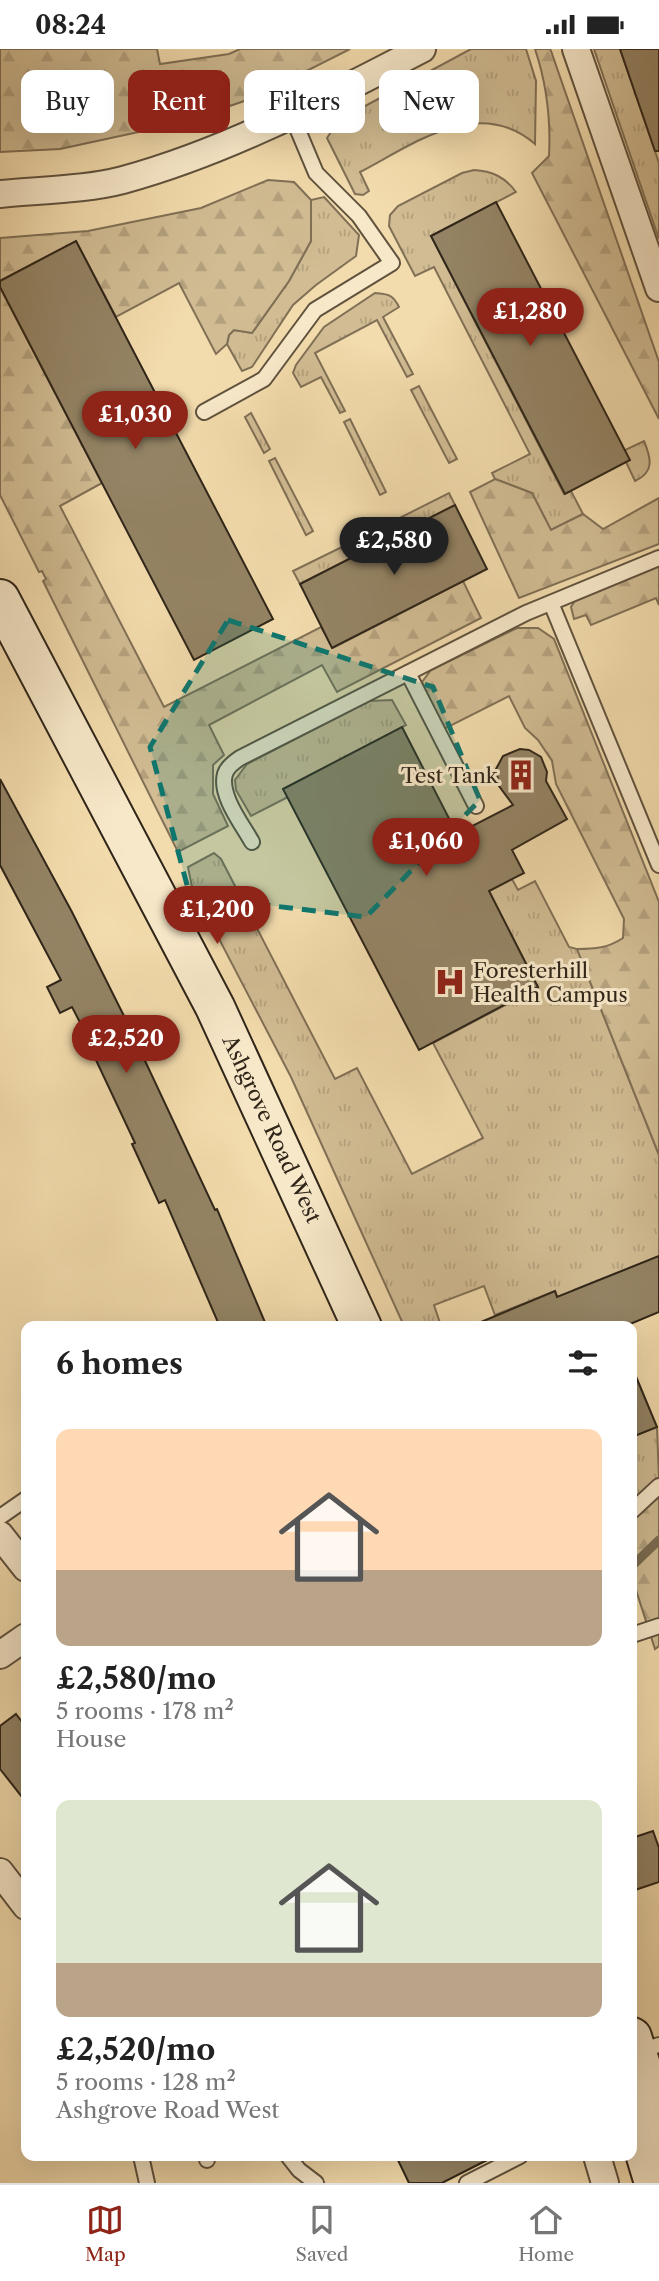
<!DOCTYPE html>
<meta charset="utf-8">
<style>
:root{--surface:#fff;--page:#f2f2f2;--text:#222;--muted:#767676;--line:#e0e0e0;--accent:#8f2418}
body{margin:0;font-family:"Libre Caslon Text",serif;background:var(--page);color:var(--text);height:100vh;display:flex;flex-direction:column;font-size:26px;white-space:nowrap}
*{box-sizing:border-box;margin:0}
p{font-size:23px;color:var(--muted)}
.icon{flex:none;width:38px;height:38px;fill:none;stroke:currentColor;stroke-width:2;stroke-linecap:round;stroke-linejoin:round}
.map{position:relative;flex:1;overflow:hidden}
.drawer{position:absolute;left:21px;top:1272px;width:616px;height:840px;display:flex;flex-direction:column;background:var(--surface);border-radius:14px;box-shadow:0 7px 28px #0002}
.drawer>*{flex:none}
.top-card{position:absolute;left:21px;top:21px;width:618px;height:63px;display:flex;gap:14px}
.price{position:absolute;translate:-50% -60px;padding:0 16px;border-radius:24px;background:var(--accent);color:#fff;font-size:23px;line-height:46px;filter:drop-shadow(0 2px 4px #0008)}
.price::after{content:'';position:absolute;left:50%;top:42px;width:21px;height:16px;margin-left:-10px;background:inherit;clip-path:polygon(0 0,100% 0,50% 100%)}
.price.active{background:#222;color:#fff}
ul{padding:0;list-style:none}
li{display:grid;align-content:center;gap:14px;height:371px;padding:0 35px}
li span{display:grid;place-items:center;height:217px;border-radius:14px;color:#555}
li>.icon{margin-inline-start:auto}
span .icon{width:126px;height:126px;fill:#fffc;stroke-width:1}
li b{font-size:30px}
h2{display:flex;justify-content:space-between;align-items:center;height:84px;padding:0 35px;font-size:30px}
.chip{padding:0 24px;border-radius:14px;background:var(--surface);box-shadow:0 7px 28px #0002;font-size:24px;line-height:63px}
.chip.active{background:var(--accent);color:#fff}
.status{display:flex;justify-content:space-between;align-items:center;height:49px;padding:0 35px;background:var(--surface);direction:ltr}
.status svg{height:19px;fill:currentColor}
.tab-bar{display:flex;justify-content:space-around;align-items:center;height:98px;border-top:2px solid var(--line);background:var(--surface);font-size:19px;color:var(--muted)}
.tab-bar a{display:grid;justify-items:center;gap:4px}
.tab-bar .active{color:var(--accent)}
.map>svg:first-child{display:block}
.grass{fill:url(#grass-tufts);stroke:#807056;stroke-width:2}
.forest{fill:url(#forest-firs);stroke:#807056;stroke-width:2}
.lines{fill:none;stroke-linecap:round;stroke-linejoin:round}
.stream{stroke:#7c6d53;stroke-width:9}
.building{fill:#948465;stroke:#2f2519;stroke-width:2}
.lane-casing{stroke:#60523e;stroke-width:18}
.street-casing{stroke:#60523e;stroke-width:30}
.secondary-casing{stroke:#2f2519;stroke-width:42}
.lane{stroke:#f7e8c9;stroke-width:14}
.street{stroke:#f7e8c9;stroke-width:26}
.secondary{stroke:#f7e8c9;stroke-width:38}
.marked{fill:#0f766e;fill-opacity:0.2;stroke:#0f766e;stroke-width:5;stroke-dasharray:14 9;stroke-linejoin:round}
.labels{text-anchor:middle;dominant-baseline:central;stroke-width:6;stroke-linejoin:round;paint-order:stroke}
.poi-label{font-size:21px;fill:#2f2519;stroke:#f7e8c9;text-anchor:end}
.street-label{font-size:21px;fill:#2f2519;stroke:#f7e8c9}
</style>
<div class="status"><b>08:24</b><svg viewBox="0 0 49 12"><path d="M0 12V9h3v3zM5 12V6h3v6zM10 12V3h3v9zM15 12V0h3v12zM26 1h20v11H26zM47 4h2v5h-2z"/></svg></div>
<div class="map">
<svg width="659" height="2134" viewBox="0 0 659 2134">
<defs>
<pattern id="grass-tufts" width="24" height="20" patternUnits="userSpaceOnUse" patternTransform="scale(1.75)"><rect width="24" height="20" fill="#d1bc93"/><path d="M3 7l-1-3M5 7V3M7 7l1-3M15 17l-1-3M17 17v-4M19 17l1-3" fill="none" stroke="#b4a17e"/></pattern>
<pattern id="forest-firs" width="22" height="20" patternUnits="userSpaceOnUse" patternTransform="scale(1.75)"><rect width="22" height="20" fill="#d1bc93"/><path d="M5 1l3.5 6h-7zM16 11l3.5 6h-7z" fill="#b4a17e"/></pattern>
</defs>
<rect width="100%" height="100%" fill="#f2dbac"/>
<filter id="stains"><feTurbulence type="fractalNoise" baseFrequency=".00286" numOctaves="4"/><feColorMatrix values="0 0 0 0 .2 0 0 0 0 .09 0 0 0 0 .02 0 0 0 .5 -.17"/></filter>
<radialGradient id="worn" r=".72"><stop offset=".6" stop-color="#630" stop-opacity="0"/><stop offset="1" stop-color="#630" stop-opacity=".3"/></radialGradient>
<!-- grass -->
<g class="grass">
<path d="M471 0H526L536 32 535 95C478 46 414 95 360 123L369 142 363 146 355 145 327 89 339 71Z"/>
<path d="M594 0H620L659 114V190Z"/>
<path d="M474 121C492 122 505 128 516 143L431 187 564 445 571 442 583 465 551 481 532 444 495 430 492 424 530 405 434 218 415 227 389 177 390 166 398 157 462 124Z"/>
<path d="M324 148 359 186 356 207 316 236 293 256 252 318 242 322 227 295 229 286 234 281 252 284 289 232 311 192V151Z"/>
<path d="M375 244C389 245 393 246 399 258L383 268 413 325 407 328 377 271 315 304 345 362 340 364 321 328 301 338 293 324 296 316 324 278Z"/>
<path d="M419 337 457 410 449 414 411 341Z"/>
<path d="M251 364 270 400 264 404 245 368Z"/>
<path d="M350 370 386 443 380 446 344 373Z"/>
<path d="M644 392C651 409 655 423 635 432L626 413 625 401Z"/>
<path d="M275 409 313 482 306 486 269 412Z"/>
<path d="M449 444 455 456 374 497 368 485Z"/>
<path d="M356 491 363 503 300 535 293 522Z"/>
<path d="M392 651 406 676 284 740 288 748 251 767 236 741 235 731 247 715 369 652Z"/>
<path d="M214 804 221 810 335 1030 357 1019 412 1125 483 1089 433 994 538 939 489 842 512 830 518 841 535 832 569 898 577 900 659 1106V1207L574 1241 588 1277H569L555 1242 495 1266 484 1237 434 1256 441 1277H404L291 1028 192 838 188 818Z"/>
<path d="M657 1378 659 1431 632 1454V1381L634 1387Z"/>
</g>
<!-- forest -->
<g class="forest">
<path d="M0 0H157L160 15 229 5 240 0H350L253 49 180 74 60 100 0 103Z"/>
<path d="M535 0H550L551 2 659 313V370L532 124 549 107C551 69 547 36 535 0Z"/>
<path d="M268 131 294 133 311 151V192L289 232 252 284 234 281 229 286 227 295 216 305 179 234 116 268 76 192 0 232V189L88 182 201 159Z"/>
<path d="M0 238 102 434 60 457 164 658 321 578 333 599 463 532 481 569 337 643 322 616 209 676 224 706 213 716V745L228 777 178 803 43 532 46 530 42 522 39 523 0 446Z"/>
<path d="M495 430 532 444 551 481 583 465 603 480 659 449V495L519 549 470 443Z"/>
<path d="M659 515V556L656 549 591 576 586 566 574 570 571 558 578 547Z"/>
<path d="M517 579H538L554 590 659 853V1106L577 900C595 900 608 899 623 889L624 870 556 735 552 712 538 691 525 679 509 647 444 680 422 633 431 621Z"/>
<path d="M659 1447V1597L655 1600 635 1538 632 1539V1471Z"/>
</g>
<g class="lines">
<!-- stream -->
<path class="stream" d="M632 1517 659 1491"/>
</g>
<!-- building -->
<g class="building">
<path d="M620 0H659V102H655Z"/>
<path d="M496 153 630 411 565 445 431 187Z"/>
<path d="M76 192 273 570 194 611 0 238V232Z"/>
<path d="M455 456 487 520 332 599 300 535Z"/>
<path d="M402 678 457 785 513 756 499 737 496 720 503 707 520 700 529 701 541 708 547 723 546 732 567 770 512 801 524 824 489 842 538 938 419 1001 283 740Z"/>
<path d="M0 730 72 863 124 967 215 1161 217 1160 267 1278H220L165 1151 159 1154 132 1095 135 1094 96 1011 99 1010 72 958 60 964 47 938 61 931 0 816Z"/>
<path d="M659 1207V1263L623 1278H469L555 1242 557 1248Z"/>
<path d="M632 1318 657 1378 632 1388Z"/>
<path d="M16 1665 26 1678V1753L0 1720V1677Z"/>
<path d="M653 1782 659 1799V1833L632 1842V1789Z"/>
<path d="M396 2107H495L442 2134H409Z"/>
</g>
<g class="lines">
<!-- lane casing -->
<g class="lane-casing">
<g id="lane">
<path d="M204 363 264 330 315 261 392 214 359 167 316 124 292 67"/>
<path d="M551 554 659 816"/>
<path d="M408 624 476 757"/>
<path d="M252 793C242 775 219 746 225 725 227 718 234 713 240 709L526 564 659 509"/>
<path d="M632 1462 659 1437"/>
<path d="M0 1468 26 1450"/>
<path d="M632 1586 659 1577"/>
<path d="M636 2003 659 1996"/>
<path d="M141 2107 147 2134"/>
<path d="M207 2107V2111"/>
<path d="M288 2107 299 2121 316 2134"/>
<path d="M467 2134 520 2107"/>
</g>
</g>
<!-- street casing -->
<g class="street-casing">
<g id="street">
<path d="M576 0 659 239"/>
<path d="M0 145C39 141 85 141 123 131 229 102 325 50 422 0"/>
<path d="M0 1486 26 1519"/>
<path d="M0 1606 26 1588"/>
<path d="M0 1823 26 1857"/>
<path d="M597 2107 605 2134"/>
</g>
</g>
<!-- secondary casing -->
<g class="secondary-casing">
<g id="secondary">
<path d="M0 550 215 958 362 1278"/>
<path d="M632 1988 659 2074"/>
<path d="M632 2061 654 2134"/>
</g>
</g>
<!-- lane -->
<use href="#lane" class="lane"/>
<!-- street -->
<use href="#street" class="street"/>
<!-- secondary -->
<use href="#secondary" class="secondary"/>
</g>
<!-- marked area -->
<path class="marked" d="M228 571 433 638 480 751 366 868 190 847 150 698Z"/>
<!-- icons -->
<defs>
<g id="building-bare" transform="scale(2.415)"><path d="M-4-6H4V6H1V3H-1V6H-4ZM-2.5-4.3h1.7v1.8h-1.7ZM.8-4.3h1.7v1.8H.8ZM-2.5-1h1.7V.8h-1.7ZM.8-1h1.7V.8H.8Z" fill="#8f2418" stroke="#f7e8c9" stroke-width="2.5" paint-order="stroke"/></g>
<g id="hospital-bare" transform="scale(2.415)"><path d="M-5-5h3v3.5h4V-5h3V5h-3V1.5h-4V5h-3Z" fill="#8f2418" stroke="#f7e8c9" stroke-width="2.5" paint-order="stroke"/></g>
</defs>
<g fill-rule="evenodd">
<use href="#building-bare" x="521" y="726"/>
<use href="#hospital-bare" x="450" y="933"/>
</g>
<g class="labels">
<!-- poi labels -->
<g class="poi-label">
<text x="498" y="726">Test Tank</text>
<text x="473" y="921" text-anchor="start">Foresterhill<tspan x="473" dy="24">Health Campus</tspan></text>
</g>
<!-- street labels -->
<g class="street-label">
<text transform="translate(272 1080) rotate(65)">Ashgrove Road West</text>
</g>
</g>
<rect width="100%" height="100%" filter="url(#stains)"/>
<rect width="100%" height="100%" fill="url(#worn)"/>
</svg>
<b class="price" style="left:530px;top:299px">£1,280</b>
<b class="price" style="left:135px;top:402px">£1,030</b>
<b class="price active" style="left:394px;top:528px">£2,580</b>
<b class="price" style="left:426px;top:829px">£1,060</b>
<b class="price" style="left:217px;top:897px">£1,200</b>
<b class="price" style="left:126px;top:1026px">£2,520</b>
<div class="top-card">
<a class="chip">Buy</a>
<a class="chip active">Rent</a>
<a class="chip">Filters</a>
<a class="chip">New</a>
</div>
<section class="drawer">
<h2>6 homes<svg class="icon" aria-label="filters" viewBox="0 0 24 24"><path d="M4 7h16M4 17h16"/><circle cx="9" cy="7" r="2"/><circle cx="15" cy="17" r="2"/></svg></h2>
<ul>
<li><span style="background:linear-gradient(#ffd9b3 65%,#b9a48a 0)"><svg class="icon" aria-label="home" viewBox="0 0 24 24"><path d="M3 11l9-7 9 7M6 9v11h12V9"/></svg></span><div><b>£2,580/mo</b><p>5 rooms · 178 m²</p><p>House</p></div></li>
<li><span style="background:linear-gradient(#dfe7d0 75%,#b9a48a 0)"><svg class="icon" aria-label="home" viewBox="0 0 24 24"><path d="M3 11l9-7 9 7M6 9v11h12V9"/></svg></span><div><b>£2,520/mo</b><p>5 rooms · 128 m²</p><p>Ashgrove Road West</p></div></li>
</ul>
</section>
</div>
<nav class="tab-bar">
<a class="active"><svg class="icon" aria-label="map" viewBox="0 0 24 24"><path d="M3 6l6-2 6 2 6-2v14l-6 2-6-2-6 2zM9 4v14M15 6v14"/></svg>Map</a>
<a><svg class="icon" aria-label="saved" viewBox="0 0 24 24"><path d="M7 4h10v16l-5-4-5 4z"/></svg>Saved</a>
<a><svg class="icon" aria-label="home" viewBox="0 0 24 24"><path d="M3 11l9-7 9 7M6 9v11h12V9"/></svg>Home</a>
</nav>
